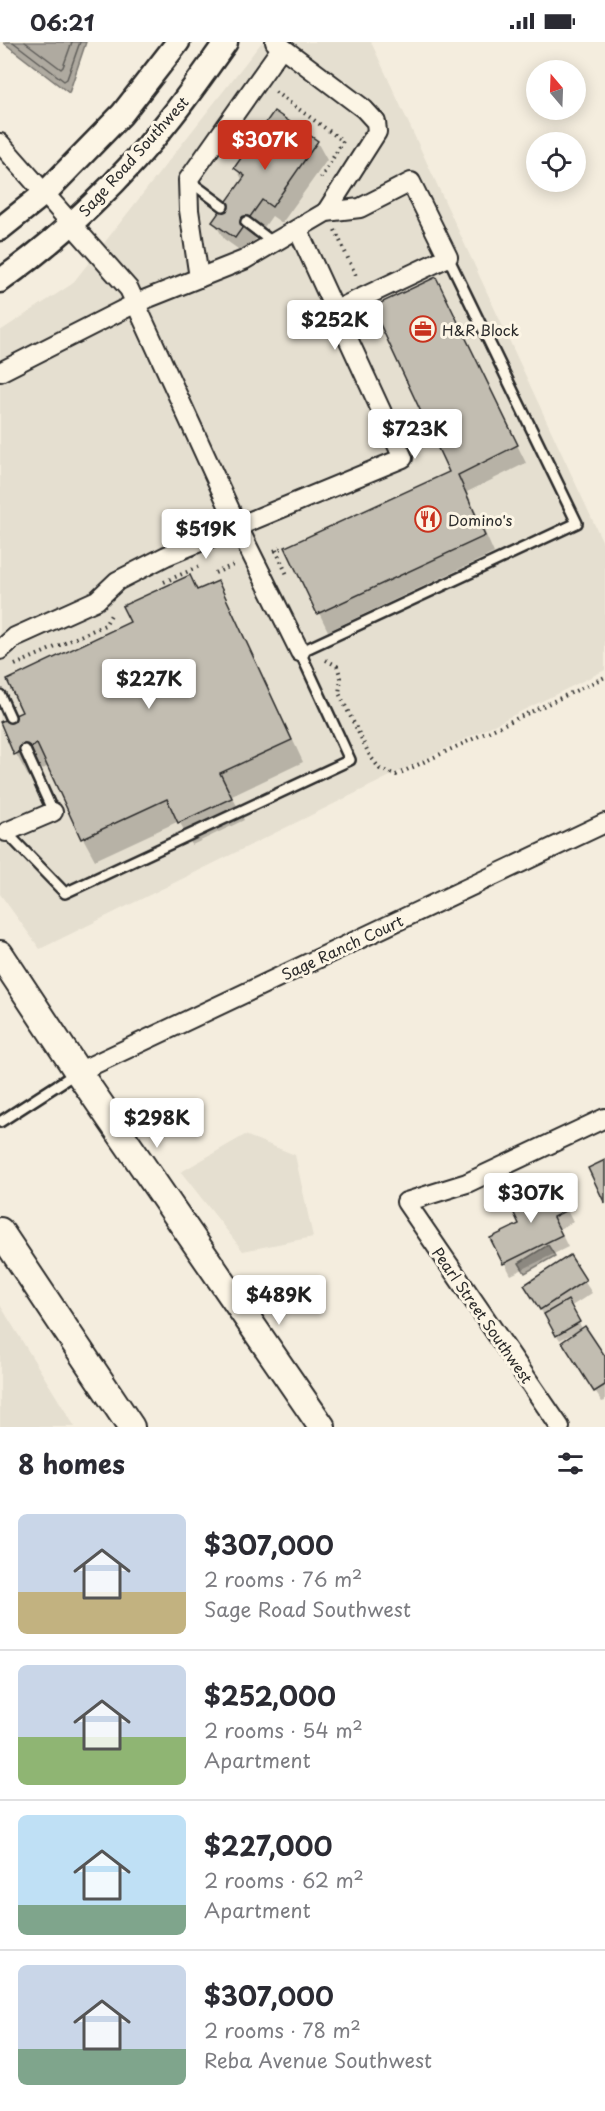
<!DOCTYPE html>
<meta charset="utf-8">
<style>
:root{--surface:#fff;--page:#f2f2f3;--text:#2b2b33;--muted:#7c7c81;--line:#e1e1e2;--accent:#c8321e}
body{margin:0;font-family:"Playpen Sans",sans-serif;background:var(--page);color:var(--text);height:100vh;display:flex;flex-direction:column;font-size:22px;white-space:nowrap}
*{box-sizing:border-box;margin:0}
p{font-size:20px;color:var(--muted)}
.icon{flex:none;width:33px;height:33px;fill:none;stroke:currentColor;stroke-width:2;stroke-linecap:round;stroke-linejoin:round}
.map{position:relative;height:1385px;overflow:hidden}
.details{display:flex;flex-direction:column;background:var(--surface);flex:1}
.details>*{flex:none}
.needle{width:39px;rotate:341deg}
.fabs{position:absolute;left:526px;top:18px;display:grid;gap:12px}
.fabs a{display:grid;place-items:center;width:60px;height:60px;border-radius:50%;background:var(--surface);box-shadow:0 3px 15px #0003;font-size:30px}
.price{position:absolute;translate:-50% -51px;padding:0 14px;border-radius:6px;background:#fff;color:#222;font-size:20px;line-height:39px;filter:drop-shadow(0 2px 3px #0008)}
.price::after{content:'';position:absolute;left:50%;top:36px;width:18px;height:14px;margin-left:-9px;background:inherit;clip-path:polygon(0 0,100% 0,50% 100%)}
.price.active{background:var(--accent);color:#fff}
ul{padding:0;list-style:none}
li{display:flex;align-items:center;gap:18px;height:150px;padding:0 18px}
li+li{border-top:2px solid var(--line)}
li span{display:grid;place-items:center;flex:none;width:168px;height:120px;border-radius:9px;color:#555}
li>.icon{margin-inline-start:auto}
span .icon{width:72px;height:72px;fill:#fffc;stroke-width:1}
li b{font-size:26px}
h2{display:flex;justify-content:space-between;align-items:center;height:72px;padding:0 18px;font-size:26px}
.status{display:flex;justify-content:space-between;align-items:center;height:42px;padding:0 30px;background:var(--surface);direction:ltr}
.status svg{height:16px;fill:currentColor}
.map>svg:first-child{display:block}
.built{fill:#e5dfd0}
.water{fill:#afaaa0;stroke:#7a7771;stroke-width:1.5}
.shadow{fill:#0003}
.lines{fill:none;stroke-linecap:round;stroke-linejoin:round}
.shore{stroke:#605e5a;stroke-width:1.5}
.building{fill:#c2bdb1;stroke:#2b2b2b;stroke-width:1.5}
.service-casing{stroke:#2b2b2b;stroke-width:14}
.minor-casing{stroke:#2b2b2b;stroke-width:22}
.tertiary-casing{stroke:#2b2b2b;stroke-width:27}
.secondary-casing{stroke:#2b2b2b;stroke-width:30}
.path{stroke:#2b2b2b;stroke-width:4;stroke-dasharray:1.5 4.5;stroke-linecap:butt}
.service{stroke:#fcf5e5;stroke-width:9}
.minor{stroke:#fcf5e5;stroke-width:18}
.tertiary{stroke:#fcf5e5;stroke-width:22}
.secondary{stroke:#fcf5e5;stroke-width:26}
.labels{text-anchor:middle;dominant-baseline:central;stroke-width:6;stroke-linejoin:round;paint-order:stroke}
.street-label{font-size:15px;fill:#2b2b2b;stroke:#fcf5e5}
.poi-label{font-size:15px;fill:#2b2b2b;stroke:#fcf5e5;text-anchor:start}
</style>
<div class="status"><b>06:21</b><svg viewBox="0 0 49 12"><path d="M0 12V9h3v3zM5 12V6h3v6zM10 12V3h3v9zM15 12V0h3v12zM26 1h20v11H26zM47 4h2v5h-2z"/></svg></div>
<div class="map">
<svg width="605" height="1385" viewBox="0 0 605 1385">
<rect width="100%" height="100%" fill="#f4edde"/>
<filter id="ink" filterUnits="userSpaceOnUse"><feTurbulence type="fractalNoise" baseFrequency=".0167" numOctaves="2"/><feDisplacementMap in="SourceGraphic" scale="12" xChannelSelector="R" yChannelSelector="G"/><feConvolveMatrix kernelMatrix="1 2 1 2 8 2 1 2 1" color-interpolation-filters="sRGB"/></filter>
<g filter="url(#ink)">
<!-- built -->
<g class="built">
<path d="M262 0H371L605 505V628L40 907 0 852V289L72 242Z"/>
<path d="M245 1093 295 1113 313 1195 243 1209 181 1130Z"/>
<path d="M0 1263 75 1385H0Z"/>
</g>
<!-- water -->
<g class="water">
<path d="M5 0H86L69 51 4 1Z"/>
<path d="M548 1203 555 1214 525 1231 519 1221Z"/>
</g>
<!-- shadow -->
<g class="shadow">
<path d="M275 71 317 100 327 118 282 181 272 174 245 212 224 197 214 180 243 139 236 126Z"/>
<path d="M435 237 526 421 467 450 494 511 328 589 287 506 451 431Z"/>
<path d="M190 535 198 550 217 541 230 563 303 720 232 754 244 778 192 803 179 779 95 818 83 796 49 724 28 734 16 712 24 670Z"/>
<path d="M560 1155 573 1180 559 1187 568 1205 511 1233 492 1197 521 1183Z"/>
<path d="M569 1216 592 1251 570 1265 583 1288 605 1316V1359L602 1360 570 1312 575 1293 574 1291 560 1298 533 1256Z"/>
</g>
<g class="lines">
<!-- shore -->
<g class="shore">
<path d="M13 0 64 39 67 37 80 0"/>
<path d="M25 0 61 27 63 25 72 0"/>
</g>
</g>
<!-- building -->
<g class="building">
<path d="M274 69 318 99 272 165 262 158 235 196 212 180 245 134 234 126Z"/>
<path d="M436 235 518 403 458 433 485 494 317 572 285 505 449 430 372 265Z"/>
<path d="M190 533 197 548 218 539 292 698 220 731 232 756 178 781 167 757 81 797 37 702 14 713 0 680 22 670 7 638 130 580 122 564Z"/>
<path d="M605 1118V1162L588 1126Z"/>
<path d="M554 1141 567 1168 553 1175 562 1193 503 1222 490 1196 519 1182 510 1163Z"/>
<path d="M570 1213 586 1238 540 1268 524 1243Z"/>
<path d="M568 1258 580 1280 556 1294 544 1272Z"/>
<path d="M585 1284 605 1314V1343L594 1350 562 1300Z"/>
</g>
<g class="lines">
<!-- service casing -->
<g class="service-casing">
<g id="service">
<path d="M188 138 223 164"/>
<path d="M246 180 275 202"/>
<path d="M0 653 10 675"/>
<path d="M25 708 53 770"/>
<path d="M6 790 65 851 350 718 300 610 577 481 448 215"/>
<path d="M0 1080 76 1031"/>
</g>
</g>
<!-- minor casing -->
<g class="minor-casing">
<g id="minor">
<path d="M275 0 364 67 376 80 377 90 326 170"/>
<path d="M0 101 129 247 238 485 300 610"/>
<path d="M199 236 189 168 188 138 282 5"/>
<path d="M0 330 136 261 244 218 326 170 360 166 411 140 448 215 336 268"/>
<path d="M0 608 15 595 97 558 117 539 166 514 403 416 298 188"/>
<path d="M6 790 53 770"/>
<path d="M78 1030 605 781"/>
<path d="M560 1385 406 1160 467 1141 605 1076"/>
</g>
</g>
<!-- tertiary casing -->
<g class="tertiary-casing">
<g id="tertiary">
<path d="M0 187 45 151 122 72 178 0"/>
<path d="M0 239C62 195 125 135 172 74 191 50 208 25 226 0"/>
</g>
</g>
<!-- secondary casing -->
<g class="secondary-casing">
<g id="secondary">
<path d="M0 912 78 1030 322 1385"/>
<path d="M0 1189 131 1385"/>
</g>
</g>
<!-- path -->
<g class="path">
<path d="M275 50 343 99 321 136"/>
<path d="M335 188 357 236"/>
<path d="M276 508 288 535"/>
<path d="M274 509 285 505"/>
<path d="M215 531 236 522"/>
<path d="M164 540 198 525"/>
<path d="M326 618 337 624 341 636 339 651 370 714 380 727 396 733 605 635"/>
<path d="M15 623 105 583 111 573"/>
</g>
<!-- service -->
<use href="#service" class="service"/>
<!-- minor -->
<use href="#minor" class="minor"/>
<!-- tertiary -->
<use href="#tertiary" class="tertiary"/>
<!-- secondary -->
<use href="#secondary" class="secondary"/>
</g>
</g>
<!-- icons -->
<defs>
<g id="office-ring" transform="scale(1.35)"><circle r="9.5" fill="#fcf5e5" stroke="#c8321e" stroke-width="1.5"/><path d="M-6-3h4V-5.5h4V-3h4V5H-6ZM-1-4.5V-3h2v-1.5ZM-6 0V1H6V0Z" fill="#c8321e"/></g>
<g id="restaurant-ring" transform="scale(1.35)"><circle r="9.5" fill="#fcf5e5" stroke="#c8321e" stroke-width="1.5"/><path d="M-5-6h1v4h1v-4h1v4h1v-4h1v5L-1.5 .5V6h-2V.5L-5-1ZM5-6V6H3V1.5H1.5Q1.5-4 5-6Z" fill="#c8321e"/></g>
</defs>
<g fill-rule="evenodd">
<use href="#office-ring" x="423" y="287"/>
<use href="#restaurant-ring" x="428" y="477"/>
</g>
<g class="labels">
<!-- street labels -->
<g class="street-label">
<text transform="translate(133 114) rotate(-48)">Sage Road Southwest</text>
<text transform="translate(342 905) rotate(-25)">Sage Ranch Court</text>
<text transform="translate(483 1273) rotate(55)">Pearl Street Southwest</text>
</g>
<!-- poi labels -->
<g class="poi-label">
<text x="442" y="287">H&amp;R Block</text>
<text x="448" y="477">Domino's</text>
</g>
</g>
</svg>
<div class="fabs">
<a><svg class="needle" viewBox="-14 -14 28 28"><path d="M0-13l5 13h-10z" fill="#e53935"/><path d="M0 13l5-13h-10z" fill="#7c7c81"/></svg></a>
<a><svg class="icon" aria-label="locate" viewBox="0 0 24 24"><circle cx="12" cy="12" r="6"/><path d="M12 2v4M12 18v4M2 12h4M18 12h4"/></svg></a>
</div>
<b class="price active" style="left:265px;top:129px">$307K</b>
<b class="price" style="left:335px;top:309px">$252K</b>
<b class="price" style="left:415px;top:418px">$723K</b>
<b class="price" style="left:206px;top:518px">$519K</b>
<b class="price" style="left:149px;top:668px">$227K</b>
<b class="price" style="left:157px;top:1107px">$298K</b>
<b class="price" style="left:531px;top:1182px">$307K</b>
<b class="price" style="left:279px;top:1284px">$489K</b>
</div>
<section class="details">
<h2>8 homes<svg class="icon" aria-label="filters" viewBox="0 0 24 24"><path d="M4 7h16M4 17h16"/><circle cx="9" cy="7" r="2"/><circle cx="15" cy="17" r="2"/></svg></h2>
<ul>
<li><span style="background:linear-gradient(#c9d6e8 65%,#c2b280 0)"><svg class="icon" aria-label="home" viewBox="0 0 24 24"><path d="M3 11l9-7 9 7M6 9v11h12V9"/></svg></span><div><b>$307,000</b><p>2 rooms · 76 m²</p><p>Sage Road Southwest</p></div></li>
<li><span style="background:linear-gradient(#c9d6e8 60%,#8fb573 0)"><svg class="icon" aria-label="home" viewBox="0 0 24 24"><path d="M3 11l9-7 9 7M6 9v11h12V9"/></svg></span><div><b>$252,000</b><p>2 rooms · 54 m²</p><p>Apartment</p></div></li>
<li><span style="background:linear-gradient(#bfe0f5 75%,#7fa58c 0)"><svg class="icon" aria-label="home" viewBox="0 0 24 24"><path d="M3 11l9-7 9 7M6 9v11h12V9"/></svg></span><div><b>$227,000</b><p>2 rooms · 62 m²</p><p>Apartment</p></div></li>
<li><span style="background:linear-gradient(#c9d6e8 70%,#7fa58c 0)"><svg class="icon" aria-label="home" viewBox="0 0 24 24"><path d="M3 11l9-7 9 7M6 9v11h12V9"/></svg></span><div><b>$307,000</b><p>2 rooms · 78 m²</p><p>Reba Avenue Southwest</p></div></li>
</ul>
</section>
